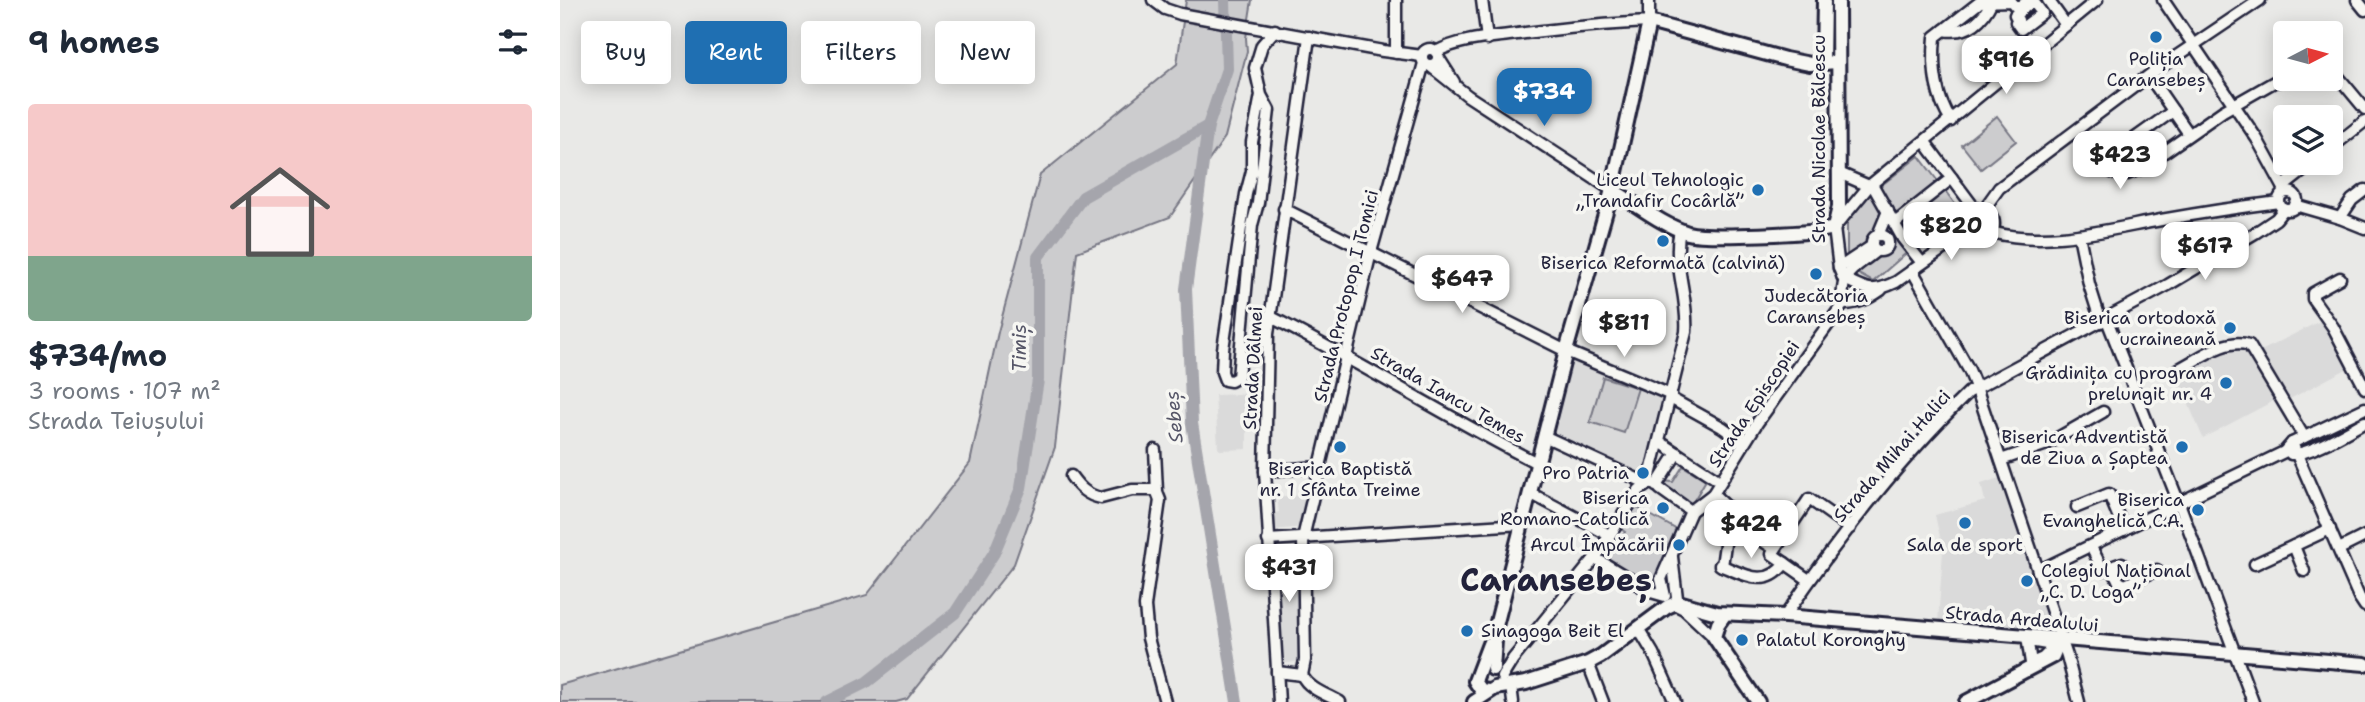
<!DOCTYPE html>
<meta charset="utf-8">
<style>
:root{--surface:#fff;--page:#f6f6f7;--text:#1f2937;--muted:#747a83;--accent:#1f6fb2}
body{margin:0;font-family:"Shantell Sans",sans-serif;background:var(--page);color:var(--text);height:100vh;display:flex;flex-direction:column;font-size:26px;white-space:nowrap}
*{box-sizing:border-box;margin:0}
p{font-size:23px;color:var(--muted)}
.icon{flex:none;width:38px;height:38px;fill:none;stroke:currentColor;stroke-width:2;stroke-linecap:round;stroke-linejoin:round}
.map{position:relative;flex:1;overflow:hidden}
.side{display:flex;flex-direction:column;background:var(--surface);width:560px}
.side>*{flex:none}
.hud{position:absolute;left:21px;top:21px;width:665px;height:63px;display:flex;gap:14px}
.needle{width:46px;rotate:84deg}
.buttons{position:absolute;left:1713px;top:21px;display:grid;gap:14px}
.buttons a{display:grid;place-items:center;width:70px;height:70px;border-radius:7px;background:var(--surface);box-shadow:0 4px 18px #0003;font-size:35px}
.price{position:absolute;translate:-50% -60px;padding:0 16px;border-radius:14px;background:#fff;color:#222;font-size:23px;line-height:46px;filter:drop-shadow(0 2px 4px #0008)}
.price::after{content:'';position:absolute;left:50%;top:42px;width:21px;height:16px;margin-left:-10px;background:inherit;clip-path:polygon(0 0,100% 0,50% 100%)}
.price.selected{background:var(--accent);color:#fff}
ul{padding:0;list-style:none}
li{display:grid;align-content:center;gap:14px;height:371px;padding:0 28px}
li span{display:grid;place-items:center;height:217px;border-radius:7px;color:#555}
li>.icon{margin-inline-start:auto}
span .icon{width:126px;height:126px;fill:#fffc;stroke-width:1}
li b{font-size:30px}
h2{display:flex;justify-content:space-between;align-items:center;height:84px;padding:0 28px;font-size:30px}
.pill{padding:0 24px;border-radius:7px;background:var(--surface);box-shadow:0 4px 18px #0003;font-size:24px;line-height:63px}
.pill.selected{background:var(--accent);color:#fff}
main{display:flex;flex:1;min-height:0}
.map>svg:first-child{display:block}
.built{fill:#dadada}
.green{fill:#ccccce;stroke:#777784;stroke-width:2}
.lines{fill:none;stroke-linecap:round;stroke-linejoin:round}
.river{stroke:#a5a5ac;stroke-width:12}
.minor-casing{stroke:#22223b;stroke-width:15}
.major-casing{stroke:#22223b;stroke-width:18}
.minor{stroke:#f6f6f2;stroke-width:10}
.major{stroke:#f6f6f2;stroke-width:12}
.poi-dot{fill:#1f6fb2;stroke:#f6f6f2;stroke-width:2.5}
.labels{text-anchor:middle;dominant-baseline:central;stroke-width:7;stroke-linejoin:round;paint-order:stroke}
.poi-label{font-size:18px;fill:#22223b;stroke:#f6f6f2;text-anchor:end}
.street-label{font-size:18px;fill:#22223b;stroke:#f6f6f2}
.water-label{font-size:19px;font-style:italic;fill:#565668;stroke:#f6f6f2}
.town-label{font-size:32px;font-weight:bold;fill:#22223b;stroke:#f6f6f2}
</style>
<main>
<section class="side">
<h2>9 homes<svg class="icon" aria-label="filters" viewBox="0 0 24 24"><path d="M4 7h16M4 17h16"/><circle cx="9" cy="7" r="2"/><circle cx="15" cy="17" r="2"/></svg></h2>
<ul>
<li><span style="background:linear-gradient(#f6c9c9 70%,#7fa58c 0)"><svg class="icon" aria-label="home" viewBox="0 0 24 24"><path d="M3 11l9-7 9 7M6 9v11h12V9"/></svg></span><div><b>$734/mo</b><p>3 rooms · 107 m²</p><p>Strada Teiușului</p></div></li>
</ul>
</section>
<div class="map">
<svg width="1805" height="702" viewBox="0 0 1805 702">
<rect width="100%" height="100%" fill="#e9e9e7"/>
<filter id="ink" filterUnits="userSpaceOnUse"><feTurbulence type="fractalNoise" baseFrequency=".0143" numOctaves="2"/><feDisplacementMap in="SourceGraphic" scale="14" xChannelSelector="R" yChannelSelector="G"/><feConvolveMatrix kernelMatrix="1 2 1 2 8 2 1 2 1" color-interpolation-filters="sRGB"/></filter>
<g filter="url(#ink)">
<!-- built -->
<g class="built">
<path d="M1766 318 1794 365 1724 402 1721 397 1643 438 1614 370 1679 342 1695 354Z"/>
<path d="M1006 351 1111 395 1088 484 984 436Z"/>
<path d="M687 394V449L660 450 658 448 655 395Z"/>
<path d="M1442 477 1493 633 1378 623 1383 550 1375 515 1425 501 1421 484Z"/>
<path d="M745 495 743 527 712 530 711 514 719 512 717 497Z"/>
<path d="M738 543 740 661 723 664 713 545Z"/>
</g>
<!-- green -->
<g class="green">
<path d="M626 0H692L686 38 687 51 665 137 610 217 517 252 495 447 454 564 347 699 336 702H0V685L307 595 410 463 438 332 480 175 617 64Z"/>
<path d="M1437 116 1456 141 1421 169 1402 145Z"/>
<path d="M1359 156 1398 208 1313 282 1287 268V212Z"/>
<path d="M1043 377 1078 388 1064 433 1030 422Z"/>
<path d="M1123 466 1146 480 1130 507 1099 487 1102 481 1113 482Z"/>
<path d="M1076 507 1119 531 1094 588 1046 560 1065 532 1061 529Z"/>
</g>
<g class="lines">
<!-- river -->
<g class="river">
<path d="M665 0 667 69 648 126 626 289 632 423 677 702"/>
<path d="M267 702 307 682 395 613 434 553 461 488 478 380V257L523 197 648 126"/>
</g>
<!-- minor casing -->
<g class="minor-casing">
<g id="minor">
<path d="M593 0 605 9 620 14 823 51 862 56"/>
<path d="M922 0 927 39"/>
<path d="M1488 0 1506 25"/>
<path d="M1603 0 1697 139 1726 192"/>
<path d="M1797 0 1805 10"/>
<path d="M1473 1 1482 13 1461 29 1456 22 1458 20 1455 15Z"/>
<path d="M1384 30C1407 34 1422 22 1432 1"/>
<path d="M1771 42 1774 39"/>
<circle cx="870" cy="57" r="8"/>
<path d="M876 52C898 40 925 38 949 35 996 29 1042 24 1089 22V0"/>
<path d="M836 53V0"/>
<path d="M878 57 894 82"/>
<path d="M869 65 908 96 1052 190"/>
<path d="M1771 68 1805 109"/>
<path d="M1589 76 1629 134"/>
<path d="M701 95 692 142V171L686 194 663 349 662 372 665 380 671 381 678 377 692 225 698 203 709 110 701 95 695 68 702 45 715 30"/>
<path d="M1613 111 1550 156 1548 162 1552 172 1562 176 1580 169 1663 111 1714 82 1727 79"/>
<path d="M1391 121C1375 96 1372 67 1375 37L1420 2 1451 1 1455 6H1461L1469 0"/>
<path d="M1365 142 1418 213"/>
<path d="M1771 148 1805 121"/>
<path d="M1279 173 1309 186"/>
<path d="M1312 184 1343 239 1362 263"/>
<path d="M1724 186 1753 163"/>
<circle cx="1728" cy="201" r="9"/>
<path d="M1735 205 1780 218 1805 228"/>
<path d="M724 209 1006 351 1111 395"/>
<circle cx="1422" cy="224" r="12"/>
<path d="M1425 213 1429 202 1439 188 1599 68 1700 0"/>
<path d="M1780 218 1792 200 1805 190"/>
<path d="M1335 223 1392 178"/>
<path d="M1431 232C1486 247 1546 230 1601 220 1640 213 1679 207 1719 202"/>
<circle cx="1320" cy="243" r="8"/>
<path d="M1318 235 1328 211"/>
<path d="M1519 235 1529 284 1541 322"/>
<path d="M1279 268 1312 246"/>
<path d="M1352 270 1409 370 1416 387 1507 656 1519 702"/>
<path d="M1283 278 1279 268 1274 228 1309 186 1537 0"/>
<path d="M1283 278C1307 290 1311 294 1336 282L1411 229"/>
<path d="M1780 278 1753 293V299L1773 327 1805 388"/>
<path d="M1283 304C1280 271 1292 271 1316 251"/>
<path d="M1283 304C1298 304 1308 299 1321 290"/>
<path d="M709 316C800 362 886 417 977 463"/>
<path d="M1547 320 1619 503 1693 702"/>
<path d="M1619 369C1639 359 1666 337 1689 345L1744 437"/>
<path d="M1110 398 1162 427 1184 443"/>
<path d="M984 436 1088 484"/>
<path d="M1100 442 1155 478"/>
<path d="M1732 443 1799 597 1805 606"/>
<path d="M595 450 597 491"/>
<path d="M1731 454C1748 456 1788 431 1805 422"/>
<path d="M1441 460 1487 444 1543 412"/>
<path d="M705 471 759 467"/>
<path d="M511 476C519 487 526 495 541 498L572 490H596L600 500 585 606 588 638 605 702"/>
<path d="M1096 486 1117 453"/>
<path d="M1100 489 1131 511"/>
<path d="M970 493 1049 535"/>
<path d="M1153 494 1167 507 1168 522 1184 529 1215 549"/>
<path d="M1517 507 1549 494 1564 530"/>
<path d="M708 540 962 524"/>
<path d="M1734 546 1744 571"/>
<path d="M1531 547 1543 570 1562 563"/>
<path d="M1779 549 1805 536"/>
<path d="M1112 557 1118 606 1124 609 1154 637"/>
<path d="M1035 558 1091 592 1105 596 1101 579 1131 511 1153 494 1197 423 1283 304"/>
<path d="M1695 564 1770 529"/>
<path d="M1160 565C1185 575 1207 589 1225 563"/>
<path d="M1162 566 1168 522"/>
<path d="M1552 567 1559 582 1565 585 1597 570"/>
<path d="M1478 571 1724 452 1732 443 1805 408"/>
<path d="M1249 580 1212 554 1249 499 1290 528"/>
<path d="M1225 616C1279 537 1340 459 1409 392L1608 285 1695 233 1716 219 1724 209"/>
<path d="M1078 628 1093 653 1115 702"/>
<path d="M1467 637 1471 663 1483 658 1491 650 1487 644 1475 642"/>
<path d="M1028 663 1043 702"/>
<path d="M717 672 742 675"/>
<path d="M742 675 745 660 743 538 811 252 864 63"/>
<path d="M742 675C748 689 768 695 780 702"/>
<path d="M942 677 953 659 1035 558 1079 490 1088 484 1126 332C1129 297 1112 264 1120 230"/>
<path d="M951 686 953 702"/>
<path d="M719 702 705 471 708 334 749 37"/>
</g>
</g>
<!-- major casing -->
<g class="major-casing">
<g id="major">
<path d="M1263 62 1264 0"/>
<path d="M1052 190C1077 204 1100 224 1128 233 1146 238 1254 234 1274 228L1279 207 1278 0"/>
<path d="M1165 614 1158 624 1154 637 1198 702"/>
<path d="M933 669 936 626 1006 351 1052 190 1089 22 1225 59 1250 64 1277 62"/>
<path d="M928 691 921 690 915 681 929 644"/>
<path d="M914 702 935 688 966 683 1028 663 1041 656 1107 607 1118 602 1157 613 1225 616 1805 664"/>
<path d="M1406 702 1493 656 1500 639"/>
</g>
</g>
<!-- minor -->
<use href="#minor" class="minor"/>
<!-- major -->
<use href="#major" class="major"/>
</g>
</g>
<!-- markers -->
<g class="poi-dot">
<circle cx="1596" cy="37" r="7"/>
<circle cx="1198" cy="190" r="7"/>
<circle cx="1103" cy="241" r="7"/>
<circle cx="1256" cy="274" r="7"/>
<circle cx="1670" cy="328" r="7"/>
<circle cx="1666" cy="383" r="7"/>
<circle cx="780" cy="447" r="7"/>
<circle cx="1622" cy="447" r="7"/>
<circle cx="1083" cy="473" r="7"/>
<circle cx="1103" cy="508" r="7"/>
<circle cx="1638" cy="510" r="7"/>
<circle cx="1405" cy="523" r="7"/>
<circle cx="1119" cy="545" r="7"/>
<circle cx="1467" cy="581" r="7"/>
<circle cx="907" cy="631" r="7"/>
<circle cx="1182" cy="640" r="7"/>
</g>
<g class="labels">
<!-- poi labels -->
<g class="poi-label">
<text x="1596" y="59" text-anchor="middle">Poliția<tspan x="1596" dy="21">Caransebeș</tspan></text>
<text x="1184" y="180">Liceul Tehnologic<tspan x="1184" dy="21">„Trandafir Cocârlă”</tspan></text>
<text x="1103" y="263" text-anchor="middle">Biserica Reformată (calvină)</text>
<text x="1256" y="296" text-anchor="middle">Judecătoria<tspan x="1256" dy="21">Caransebeș</tspan></text>
<text x="1656" y="318">Biserica ortodoxă<tspan x="1656" dy="21">ucraineană</tspan></text>
<text x="1652" y="373">Grădinița cu program<tspan x="1652" dy="21">prelungit nr. 4</tspan></text>
<text x="1608" y="437">Biserica Adventistă<tspan x="1608" dy="21">de Ziua a Șaptea</tspan></text>
<text x="780" y="469" text-anchor="middle">Biserica Baptistă<tspan x="780" dy="21">nr. 1 Sfânta Treime</tspan></text>
<text x="1069" y="473">Pro Patria</text>
<text x="1089" y="498">Biserica<tspan x="1089" dy="21">Romano-Catolică</tspan></text>
<text x="1624" y="500">Biserica<tspan x="1624" dy="21">Evanghelică C.A.</tspan></text>
<text x="1105" y="545">Arcul Împăcării</text>
<text x="1405" y="545" text-anchor="middle">Sala de sport</text>
<text x="1481" y="571" text-anchor="start">Colegiul Național<tspan x="1481" dy="21">„C. D. Loga”</tspan></text>
<text x="921" y="631" text-anchor="start">Sinagoga Beit El</text>
<text x="1196" y="640" text-anchor="start">Palatul Koronghy</text>
</g>
<!-- street labels -->
<g class="street-label">
<text transform="translate(1259 139) rotate(-90)">Strada Nicolae Bălcescu</text>
<text transform="translate(786 296) rotate(-76)">Strada Protopop I Tomici</text>
<text transform="translate(693 368) rotate(-87)">Strada Dâlmei</text>
<text transform="translate(888 395) rotate(30)">Strada Iancu Temes</text>
<text transform="translate(1194 404) rotate(-56)">Strada Episcopiei</text>
<text transform="translate(1332 456) rotate(-49)">Strada Mihai Halici</text>
<text transform="translate(1462 619) rotate(5)">Strada Ardealului</text>
</g>
<!-- water labels -->
<g class="water-label">
<text transform="translate(459 348) rotate(-90)">Timiș</text>
<text transform="translate(614 417) rotate(-95)">Sebeș</text>
</g>
<!-- town labels -->
<g class="town-label">
<text x="996" y="579">Caransebeș</text>
</g>
</g>
</svg>
<div class="buttons">
<a><svg class="needle" viewBox="-14 -14 28 28"><path d="M0-13l5 13h-10z" fill="#e53935"/><path d="M0 13l5-13h-10z" fill="#747a83"/></svg></a>
<a><svg class="icon" aria-label="layers" viewBox="0 0 24 24"><path d="M12 4l9 5-9 5-9-5zM3 14l9 5 9-5"/></svg></a>
</div>
<b class="price" style="left:1446px;top:96px">$916</b>
<b class="price selected" style="left:984px;top:128px">$734</b>
<b class="price" style="left:1560px;top:191px">$423</b>
<b class="price" style="left:1391px;top:262px">$820</b>
<b class="price" style="left:1645px;top:282px">$617</b>
<b class="price" style="left:902px;top:315px">$647</b>
<b class="price" style="left:1064px;top:359px">$811</b>
<b class="price" style="left:1191px;top:560px">$424</b>
<b class="price" style="left:729px;top:604px">$431</b>
<div class="hud">
<a class="pill">Buy</a>
<a class="pill selected">Rent</a>
<a class="pill">Filters</a>
<a class="pill">New</a>
</div>
</div>
</main>
